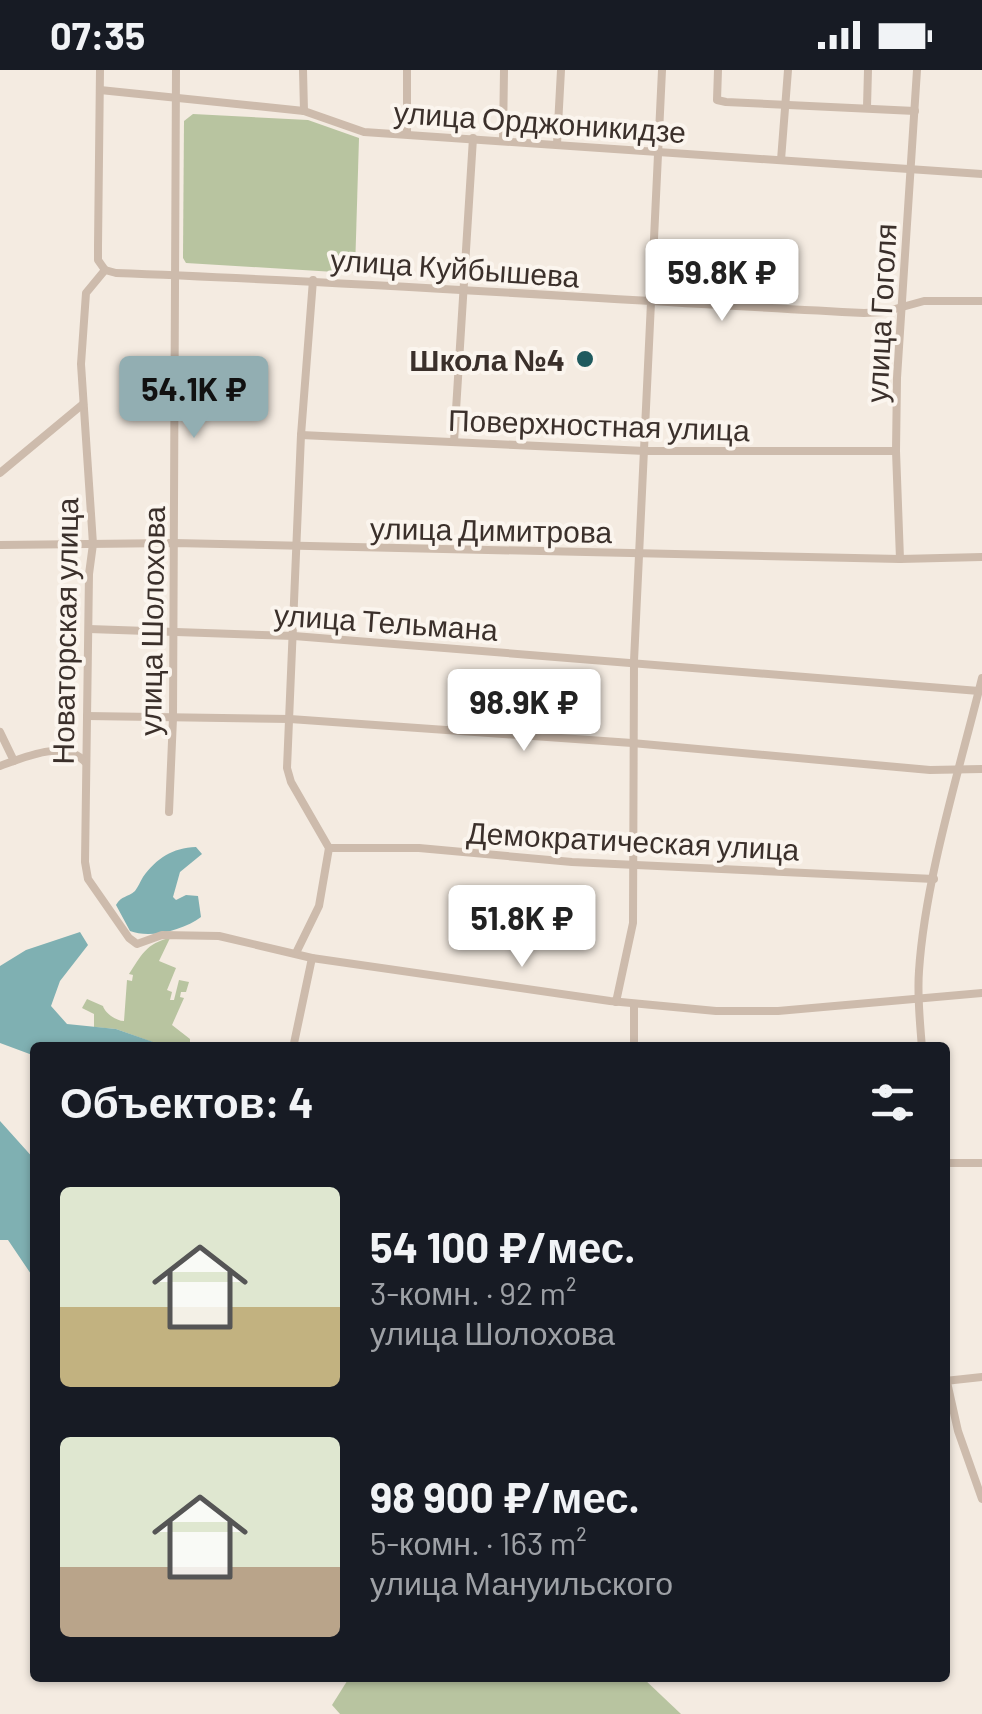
<!DOCTYPE html>
<html lang="ru">
<meta charset="utf-8">
<style>
:root{--surface:#171b24;--page:#242831;--text:#f1f3f6;--muted:#9ea1a6;--accent:#92aeb2}
body{margin:0;font-family:Barlow,sans-serif;background:var(--page);color:var(--text);height:100vh;display:flex;flex-direction:column;font-size:38px;white-space:nowrap}
*{box-sizing:border-box;margin:0}
p{font-size:32px;color:var(--muted)}
.icon{flex:none;width:55px;height:55px;fill:none;stroke:currentColor;stroke-width:2;stroke-linecap:round;stroke-linejoin:round}
.map{position:relative;flex:1;overflow:hidden}
.drawer{position:absolute;left:30px;top:972px;width:920px;height:640px;display:flex;flex-direction:column;background:var(--surface);border-radius:10px;box-shadow:0 2px 8px #0004}
.drawer>*{flex:none}
.price{position:absolute;translate:-50% -85px;padding:0 22px;border-radius:10px;background:#fff;color:#222;font-size:32px;line-height:65px;filter:drop-shadow(0 2px 5px #0008)}
.price::after{content:'';position:absolute;left:50%;top:60px;width:30px;height:22px;margin-left:-15px;background:inherit;clip-path:polygon(0 0,100% 0,50% 100%)}
.price.on{background:var(--accent);color:#111}
ul{padding:0;list-style:none}
li{display:flex;align-items:center;gap:30px;height:250px;padding:0 30px}
li span{display:grid;place-items:center;flex:none;width:280px;height:200px;border-radius:10px;color:#555}
li>.icon{margin-inline-start:auto}
span .icon{width:120px;height:120px;fill:#fffc;stroke-width:1}
li b{font-size:42px}
h2{display:flex;justify-content:space-between;align-items:center;height:120px;padding:0 30px;font-size:42px}
.status{display:flex;justify-content:space-between;align-items:center;height:70px;padding:0 50px;background:var(--surface);direction:ltr}
.status svg{height:28px;fill:currentColor}
.map>svg:first-child{display:block}
.green{fill:#b8c4a0}
.water{fill:#7fb0b2}
.lines{fill:none;stroke-linecap:round;stroke-linejoin:round}
.minor{stroke:#cdbbac;stroke-width:8}
.poi-dot{fill:#1f5a5e;stroke:#fbf5ee;stroke-width:4}
.labels{text-anchor:middle;dominant-baseline:central;stroke-width:8;stroke-linejoin:round;paint-order:stroke}
.street-label{font-size:30px;fill:#3b302b;stroke:#fbf5ee}
.poi-label{font-size:30px;font-weight:bold;fill:#3b302b;stroke:#fbf5ee;text-anchor:end}
</style>
<div class="status"><b>07:35</b><svg viewBox="0 0 49 12"><path d="M0 12V9h3v3zM5 12V6h3v6zM10 12V3h3v9zM15 12V0h3v12zM26 1h20v11H26zM47 4h2v5h-2z"/></svg></div>
<div class="map">
<svg width="982" height="1644" viewBox="0 0 982 1644">
<rect width="100%" height="100%" fill="#f4ebe1"/>
<!-- green -->
<g class="green">
<path d="M193 44 308 50 359 68 355 201 351 203 186 193 183 188 184 51Z"/>
<path d="M170 868 159 891 176 898 167 920 172 922 170 930H174L179 910 189 912 186 922H181L180 927 184 928 172 955 190 969V977H158L155 973 116 959 94 957V944L82 938 87 929 103 936C105 943 116 951 124 951L127 910 132 911 133 905 129 904C141 886 146 873 170 868Z"/>
<path d="M349 1608H643L681 1644H340L332 1635Z"/>
</g>
<!-- water -->
<g class="water">
<path d="M196 777 202 784 180 802 173 827 176 830 186 825 198 826 201 847C184 860 150 869 130 861L116 835C122 825 127 828 135 821 138 817 140 812 143 807 157 788 172 778 196 777Z"/>
<path d="M80 862 88 875 60 911 51 936 67 954 116 959 156 973 158 977 35 978V986L0 973V896L26 880Z"/>
<path d="M0 1051 35 1090V1210L8 1170H0Z"/>
</g>
<g class="lines">
<!-- minor -->
<g class="minor">
<path d="M100 0 98 176V190L105 200"/>
<path d="M303 0 304 41"/>
<path d="M407 0V64"/>
<path d="M718 0 717 30 726 32 915 41"/>
<path d="M100 20 304 41 364 62 982 104"/>
<path d="M867 37 868 0"/>
<path d="M503 70 504 0"/>
<path d="M557 74 561 0"/>
<path d="M781 90 788 0"/>
<path d="M105 200 86 223 81 294 93 474 89 504 85 792 88 809 129 868 137 874 162 865 219 866 312 888 610 931 716 941H778L982 923"/>
<path d="M105 200 116 203C365 212 614 230 864 243L884 242 924 231H982"/>
<path d="M301 365 645 381H896"/>
<path d="M454 372 473 68"/>
<path d="M0 403 83 334"/>
<path d="M0 475 174 473 900 489 982 487"/>
<path d="M900 489 896 381 897 308 917 0"/>
<path d="M89 559 294 566 979 621"/>
<path d="M87 646 290 649 632 673 930 700 982 699"/>
<path d="M0 662 14 691"/>
<path d="M0 696C25 687 65 669 85 692"/>
<path d="M169 742 173 648 176 0"/>
<path d="M329 778H419L572 792 934 809"/>
<path d="M296 883 319 836 329 778 291 712 287 698 301 365 313 210"/>
<path d="M616 932 633 853 634 591 662 0"/>
<path d="M634 934V978"/>
<path d="M293 978 312 888"/>
<path d="M922 978C920 952 917 926 919 901 925 809 960 698 982 608"/>
<path d="M945 1093H982"/>
<path d="M945 1303 958 1361 982 1429"/>
<path d="M945 1311 982 1307"/>
</g>
</g>
<!-- markers -->
<circle class="poi-dot" cx="585" cy="289" r="10"/>
<g class="labels">
<!-- street labels -->
<g class="street-label">
<text transform="translate(540 51) rotate(4)">улица Орджоникидзе</text>
<text transform="translate(455 197) rotate(4)">улица Куйбышева</text>
<text transform="translate(880 243) rotate(-87)">улица Гоголя</text>
<text transform="translate(599 354) rotate(2)">Поверхностная улица</text>
<text transform="translate(491 459) rotate(1)">улица Димитрова</text>
<text transform="translate(151 551) rotate(-89)">улица Шолохова</text>
<text transform="translate(386 551) rotate(4)">улица Тельмана</text>
<text transform="translate(64 561) rotate(-89)">Новаторская улица</text>
<text transform="translate(633 770) rotate(3)">Демократическая улица</text>
</g>
<!-- poi labels -->
<g class="poi-label">
<text x="565" y="289">Школа №4</text>
</g>
</g>
</svg>
<b class="price" style="left:722px;top:254px">59.8K ₽</b>
<b class="price on" style="left:194px;top:371px">54.1K ₽</b>
<b class="price" style="left:524px;top:684px">98.9K ₽</b>
<b class="price" style="left:522px;top:900px">51.8K ₽</b>
<section class="drawer">
<h2>Объектов: 4<svg class="icon" aria-label="filters" viewBox="0 0 24 24"><path d="M4 7h16M4 17h16"/><circle cx="9" cy="7" r="2"/><circle cx="15" cy="17" r="2"/></svg></h2>
<ul>
<li><span style="background:linear-gradient(#dfe7d0 60%,#c2b280 0)"><svg class="icon" aria-label="home" viewBox="0 0 24 24"><path d="M3 11l9-7 9 7M6 9v11h12V9"/></svg></span><div><b>54 100 ₽/мес.</b><p>3-комн. · 92 m²</p><p>улица Шолохова</p></div></li>
<li><span style="background:linear-gradient(#dfe7d0 65%,#b9a48a 0)"><svg class="icon" aria-label="home" viewBox="0 0 24 24"><path d="M3 11l9-7 9 7M6 9v11h12V9"/></svg></span><div><b>98 900 ₽/мес.</b><p>5-комн. · 163 m²</p><p>улица Мануильского</p></div></li>
</ul>
</section>
</div>
